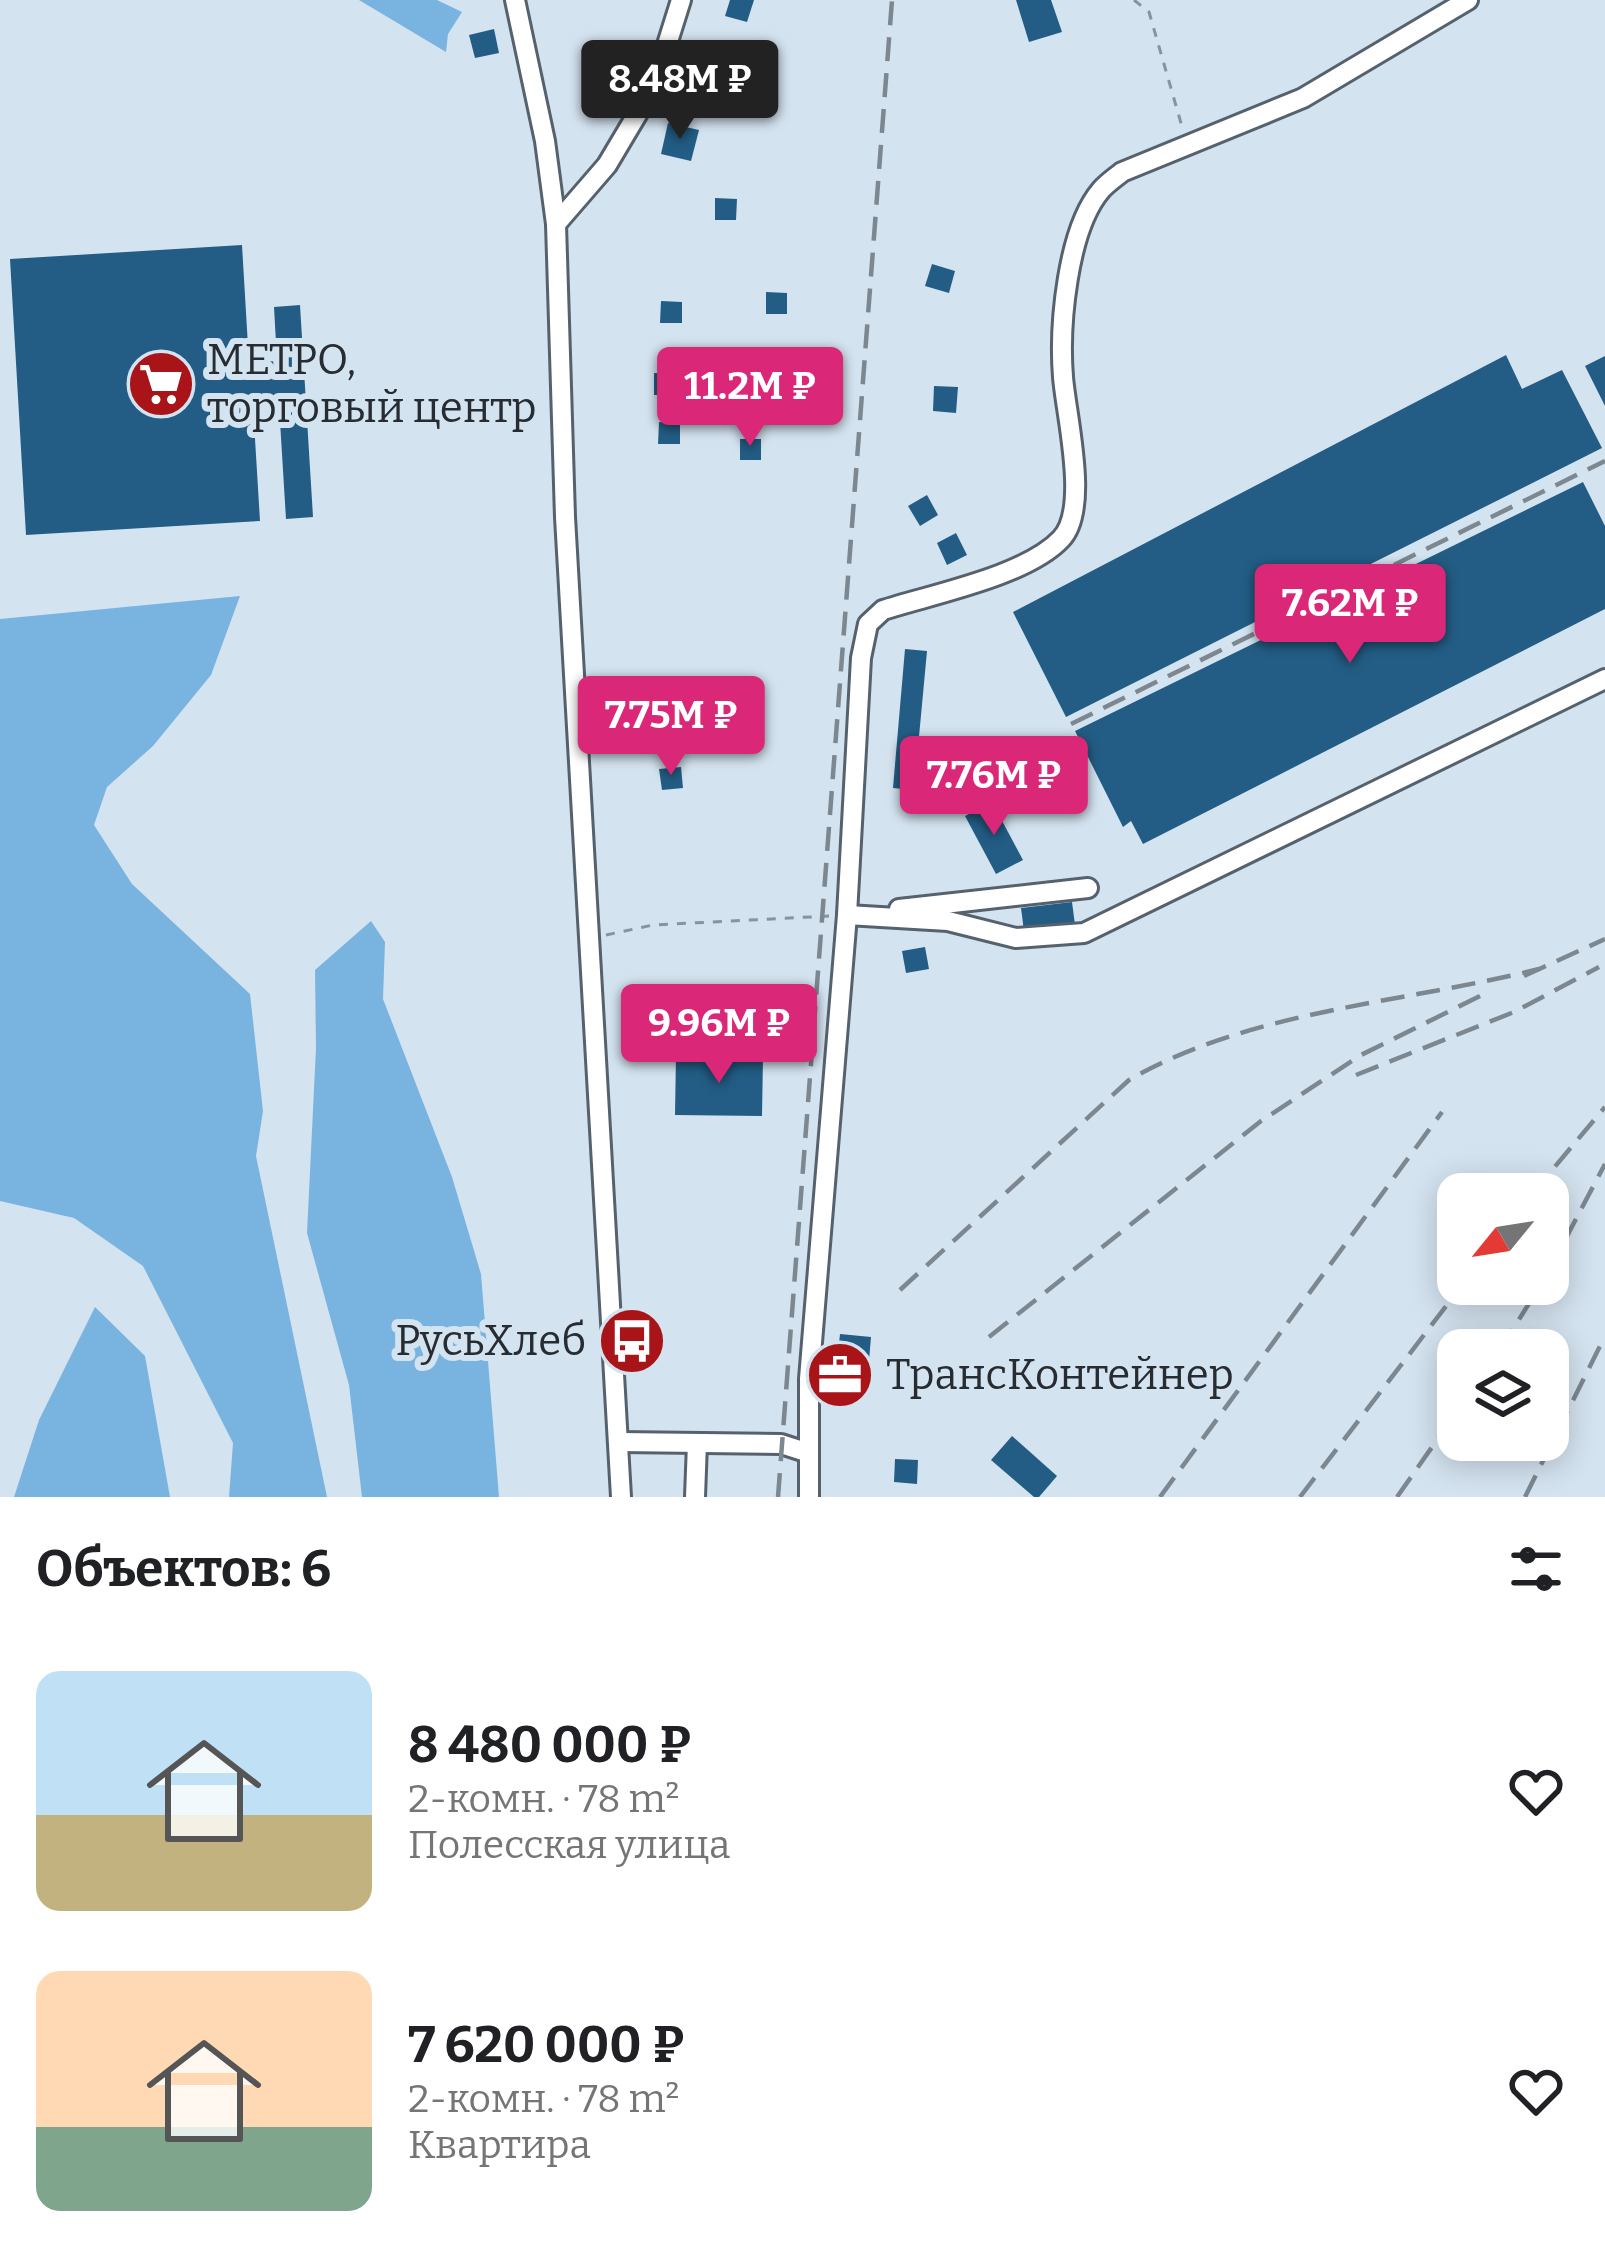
<!DOCTYPE html>
<html lang="ru">
<meta charset="utf-8">
<style>
:root{--surface:#fff;--page:#f2f2f2;--text:#202124;--muted:#757577;--accent:#db2777}
body{margin:0;font-family:Bitter,serif;background:var(--page);color:var(--text);height:100vh;display:flex;flex-direction:column;font-size:45px;white-space:nowrap}
*{box-sizing:border-box;margin:0}
p{font-size:39px;color:var(--muted)}
.icon{flex:none;width:66px;height:66px;fill:none;stroke:currentColor;stroke-width:2;stroke-linecap:round;stroke-linejoin:round}
.map{position:relative;height:1497px;overflow:hidden}
.sheet{display:flex;flex-direction:column;background:var(--surface);flex:1}
.sheet>*{flex:none}
.needle{width:78px;rotate:240deg}
.tools{position:absolute;left:1437px;top:1173px;display:grid;gap:24px}
.tools a{display:grid;place-items:center;width:132px;height:132px;border-radius:24px;background:var(--surface);box-shadow:0 6px 30px #0003;font-size:60px}
.price{position:absolute;translate:-50% -102px;padding:0 27px;border-radius:12px;background:var(--accent);color:#fff;font-size:39px;line-height:78px;filter:drop-shadow(0 3px 6px #0008)}
.price::after{content:'';position:absolute;left:50%;top:72px;width:36px;height:27px;margin-left:-18px;background:inherit;clip-path:polygon(0 0,100% 0,50% 100%)}
.price.on{background:#222;color:#fff}
ul{padding:0;list-style:none}
li{display:flex;align-items:center;gap:36px;height:300px;padding:0 36px}
li span{display:grid;place-items:center;flex:none;width:336px;height:240px;border-radius:24px;color:#555}
li>.icon{margin-inline-start:auto}
span .icon{width:144px;height:144px;fill:#fffc;stroke-width:1}
li b{font-size:51px}
h2{display:flex;justify-content:space-between;align-items:center;height:144px;padding:0 36px;font-size:51px}
.map>svg:first-child{display:block}
.forest{fill:#79b4e0}
.building{fill:#235d85}
.lines{fill:none;stroke-linecap:round;stroke-linejoin:round}
.minor-casing{stroke:#55626d;stroke-width:24}
.path{stroke:#88939d;stroke-width:3;stroke-dasharray:9 9;stroke-linecap:butt}
.minor{stroke:#fff;stroke-width:18}
.rail{stroke:#7c8790;stroke-width:4.5;stroke-dasharray:24 12;stroke-linecap:butt}
.labels{text-anchor:middle;dominant-baseline:central;stroke-width:12;stroke-linejoin:round;paint-order:stroke}
.poi-label{font-size:42px;fill:#262c31;stroke:#d4e3f0;text-anchor:start}
</style>
<div class="map">
<svg width="1605" height="1497" viewBox="0 0 1605 1497">
<rect width="100%" height="100%" fill="#d4e3f0"/>
<!-- forest -->
<g class="forest">
<path d="M359 0H437L462 12 448 34 446 52Z"/>
<path d="M240 596 211 675 153 746 107 787 94 825 132 884 250 994 263 1111 256 1156 327 1497H229L233 1443 143 1266 74 1218 0 1201V619Z"/>
<path d="M371 921 385 942 383 999 452 1177 481 1274 499 1497H362L349 1385 307 1233 316 1048 315 970Z"/>
<path d="M95 1307 145 1356 170 1497H14L39 1420Z"/>
</g>
<!-- building -->
<g class="building">
<path d="M730 0H754L747 22 725 16Z"/>
<path d="M1016 0H1051L1062 32 1029 42Z"/>
<path d="M494 29 499 53 475 58 469 35Z"/>
<path d="M691 62 711 67 706 88 685 83Z"/>
<path d="M668 123 699 130 691 161 661 154Z"/>
<path d="M715 198 737 199 736 220H715Z"/>
<path d="M242 245 249 363 277 361 274 307 300 305 313 517 286 519 279 405H267L253 406 260 521 26 535 10 259Z"/>
<path d="M932 264 955 271 949 293 925 286Z"/>
<path d="M766 292 787 293V314H766Z"/>
<path d="M661 301 682 302V323H660Z"/>
<path d="M1506 355 1522 389 1562 370 1602 448 1066 717 1013 612Z"/>
<path d="M1605 356V406L1585 366Z"/>
<path d="M654 373 675 374V395H654Z"/>
<path d="M763 384 768 405 747 409 743 388Z"/>
<path d="M934 386 958 387 956 413 933 411Z"/>
<path d="M659 422 680 423V444H658Z"/>
<rect x="740" y="439" width="21" height="21"/>
<path d="M1583 482 1605 526V609L1143 844 1131 821 1123 827 1075 731Z"/>
<path d="M927 495 938 515 920 526 908 506Z"/>
<path d="M956 533 967 555 947 565 937 543Z"/>
<path d="M905 649 927 651 914 790 893 788Z"/>
<path d="M682 716 683 737 662 739 661 717Z"/>
<path d="M681 767 683 788 662 790 659 769Z"/>
<path d="M992 802 1023 860 996 874 965 816Z"/>
<path d="M1072 902 1075 925 1024 931 1021 908Z"/>
<path d="M925 947 929 969 906 973 902 951Z"/>
<path d="M676 1055 763 1056 762 1116 675 1115Z"/>
<path d="M840 1334 871 1337 866 1396 834 1393Z"/>
<path d="M1012 1436 1057 1476 1039 1497H1034L991 1460Z"/>
<path d="M895 1459 918 1460 917 1484 894 1482Z"/>
</g>
<g class="lines">
<!-- minor casing -->
<g class="minor-casing">
<g id="minor">
<path d="M515 0 545 141 556 224 565 517 621 1497"/>
<path d="M556 224 607 165 654 86 681 0"/>
<path d="M899 909 1088 888"/>
<path d="M847 915 948 921 1016 938 1084 933 1605 679"/>
<path d="M619 1442 781 1444 809 1453V1497"/>
<path d="M809 1453V1379L847 915 861 658 868 624 883 610C933 594 1026 576 1061 539 1090 509 1066 416 1063 377 1059 326 1067 230 1101 190 1107 183 1116 177 1122 172L1303 98 1468 0"/>
<path d="M695 1497 697 1443"/>
</g>
</g>
<!-- path -->
<g class="path">
<path d="M1134 0 1149 12 1183 130"/>
<path d="M606 935 653 925 829 916"/>
</g>
<!-- minor -->
<use href="#minor" class="minor"/>
<!-- rail -->
<g class="rail">
<path d="M1071 724 1605 461"/>
<path d="M1524 976 1605 939"/>
<path d="M1356 1075 1514 1012 1599 967"/>
<path d="M1532 1194 1605 1107"/>
<path d="M1548 1272 1605 1164"/>
<path d="M900 1290 1129 1080C1250 1010 1404 1003 1539 969"/>
<path d="M989 1337 1261 1121 1361 1055 1486 993"/>
<path d="M1500 1350 1541 1284"/>
<path d="M778 1497 892 0"/>
<path d="M1160 1497 1442 1112"/>
<path d="M1300 1497 1463 1284"/>
<path d="M1397 1497 1458 1410"/>
<path d="M1525 1497 1605 1336"/>
</g>
</g>
<!-- icons -->
<defs>
<g id="supermarket-disc" transform="scale(3.45)"><circle r="9.5" fill="#a81418" stroke="#d4e3f0"/><path d="M-6-5.5h2.5l.6 2H6L4.5 2H-2.5L-4.4-4H-6ZM-1.5 3.2a1.3 1.3 0 1 0 .1 0ZM3 3.2a1.3 1.3 0 1 0 .1 0Z" fill="#fff"/></g>
<g id="bus-disc" transform="scale(3.45)"><circle r="9.5" fill="#a81418" stroke="#d4e3f0"/><path d="M-5-6H5V4H4V6H2V4H-2V6H-4V4H-5ZM-3.5-4V0h7V-4ZM-3.5 1.2v1.5H-2V1.2ZM2 1.2v1.5H3.5V1.2Z" fill="#fff"/></g>
<g id="office-disc" transform="scale(3.45)"><circle r="9.5" fill="#a81418" stroke="#d4e3f0"/><path d="M-6-3h4V-5.5h4V-3h4V5H-6ZM-1-4.5V-3h2v-1.5ZM-6 0V1H6V0Z" fill="#fff"/></g>
</defs>
<g fill-rule="evenodd">
<use href="#supermarket-disc" x="161" y="384"/>
<use href="#bus-disc" x="632" y="1341"/>
<use href="#office-disc" x="840" y="1375"/>
</g>
<g class="labels">
<!-- poi labels -->
<g class="poi-label">
<text x="207" y="360">МЕТРО,<tspan x="207" dy="48">торговый центр</tspan></text>
<text x="586" y="1341" text-anchor="end">РусьХлеб</text>
<text x="886" y="1375">ТрансКонтейнер</text>
</g>
</g>
</svg>
<div class="tools">
<a><svg class="needle" viewBox="-14 -14 28 28"><path d="M0-13l5 13h-10z" fill="#e53935"/><path d="M0 13l5-13h-10z" fill="#757577"/></svg></a>
<a><svg class="icon" aria-label="layers" viewBox="0 0 24 24"><path d="M12 4l9 5-9 5-9-5zM3 14l9 5 9-5"/></svg></a>
</div>
<b class="price on" style="left:680px;top:142px">8.48M ₽</b>
<b class="price" style="left:750px;top:449px">11.2M ₽</b>
<b class="price" style="left:1350px;top:666px">7.62M ₽</b>
<b class="price" style="left:671px;top:778px">7.75M ₽</b>
<b class="price" style="left:994px;top:838px">7.76M ₽</b>
<b class="price" style="left:719px;top:1086px">9.96M ₽</b>
</div>
<section class="sheet">
<h2>Объектов: 6<svg class="icon" aria-label="filters" viewBox="0 0 24 24"><path d="M4 7h16M4 17h16"/><circle cx="9" cy="7" r="2"/><circle cx="15" cy="17" r="2"/></svg></h2>
<ul>
<li><span style="background:linear-gradient(#bfe0f5 60%,#c2b280 0)"><svg class="icon" aria-label="home" viewBox="0 0 24 24"><path d="M3 11l9-7 9 7M6 9v11h12V9"/></svg></span><div><b>8 480 000 ₽</b><p>2-комн. · 78 m²</p><p>Полесская улица</p></div><svg class="icon" aria-label="heart" viewBox="0 0 24 24"><path d="M12 20l-8-8c-3-5 5-10 8-4 3-6 11-1 8 4z"/></svg></li>
<li><span style="background:linear-gradient(#ffd9b3 65%,#7fa58c 0)"><svg class="icon" aria-label="home" viewBox="0 0 24 24"><path d="M3 11l9-7 9 7M6 9v11h12V9"/></svg></span><div><b>7 620 000 ₽</b><p>2-комн. · 78 m²</p><p>Квартира</p></div><svg class="icon" aria-label="heart" viewBox="0 0 24 24"><path d="M12 20l-8-8c-3-5 5-10 8-4 3-6 11-1 8 4z"/></svg></li>
</ul>
</section>
